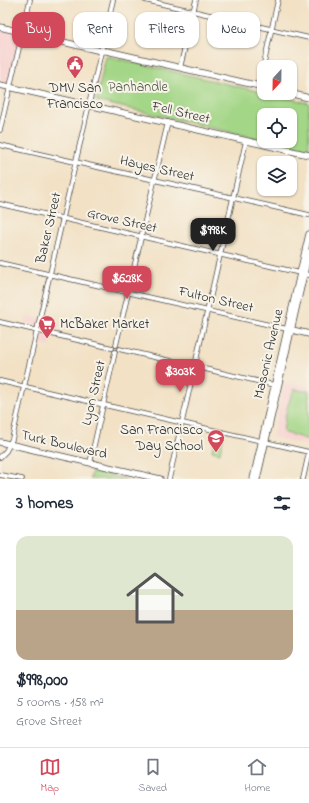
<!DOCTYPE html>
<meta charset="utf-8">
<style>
:root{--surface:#fff;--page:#f6f6f7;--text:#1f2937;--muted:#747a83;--line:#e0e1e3;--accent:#d1495b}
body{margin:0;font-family:"Indie Flower",sans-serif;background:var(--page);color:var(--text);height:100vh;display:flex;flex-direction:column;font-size:15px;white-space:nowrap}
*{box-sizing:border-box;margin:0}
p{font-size:13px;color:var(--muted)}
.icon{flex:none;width:22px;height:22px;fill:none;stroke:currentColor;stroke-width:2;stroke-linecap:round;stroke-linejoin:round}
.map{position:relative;height:479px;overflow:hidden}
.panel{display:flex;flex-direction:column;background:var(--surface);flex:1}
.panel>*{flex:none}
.top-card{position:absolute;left:12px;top:12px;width:285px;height:36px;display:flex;gap:8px}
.needle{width:26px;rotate:202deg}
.fabs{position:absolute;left:257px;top:60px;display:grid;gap:8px}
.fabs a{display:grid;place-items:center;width:40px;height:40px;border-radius:8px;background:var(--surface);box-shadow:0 1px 3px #0004;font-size:20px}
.price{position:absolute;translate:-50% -34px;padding:0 9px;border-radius:8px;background:var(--accent);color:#fff;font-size:13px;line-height:26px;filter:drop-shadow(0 1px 2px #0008)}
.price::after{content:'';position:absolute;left:50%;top:24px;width:12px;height:9px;margin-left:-6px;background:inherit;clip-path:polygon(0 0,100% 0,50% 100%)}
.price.on{background:#222;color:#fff}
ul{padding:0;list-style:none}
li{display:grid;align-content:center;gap:8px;height:212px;padding:0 16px}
li span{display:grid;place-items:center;height:124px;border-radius:12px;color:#555}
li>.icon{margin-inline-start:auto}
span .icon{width:72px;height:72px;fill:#fffc;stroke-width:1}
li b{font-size:17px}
h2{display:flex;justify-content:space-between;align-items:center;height:48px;padding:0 16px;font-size:17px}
.pill{padding:0 14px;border-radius:12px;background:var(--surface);box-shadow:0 1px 3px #0004;font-size:14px;line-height:36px}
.pill.on{background:var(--accent);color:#fff}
.menu{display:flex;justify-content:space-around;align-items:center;height:56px;border-top:1px solid var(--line);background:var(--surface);font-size:11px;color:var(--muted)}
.menu a{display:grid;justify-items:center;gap:2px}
.menu .on{color:var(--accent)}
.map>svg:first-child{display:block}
.built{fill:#f7d0ce}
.green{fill:#a3d686;stroke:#678058}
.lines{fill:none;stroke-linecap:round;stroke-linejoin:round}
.minor-casing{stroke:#494642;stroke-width:5.5}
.major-casing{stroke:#494642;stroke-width:7}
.minor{stroke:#fff;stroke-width:4}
.major{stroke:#fff;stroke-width:5.5}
.labels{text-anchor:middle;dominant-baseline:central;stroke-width:4;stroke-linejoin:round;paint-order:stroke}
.park-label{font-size:14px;fill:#495642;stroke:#f7f3e8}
.poi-label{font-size:14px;fill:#2b2b2b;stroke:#f7f3e8}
.street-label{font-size:14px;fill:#2b2b2b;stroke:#f7f3e8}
</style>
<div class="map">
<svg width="309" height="479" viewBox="0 0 309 479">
<rect width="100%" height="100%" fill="#f7f3e8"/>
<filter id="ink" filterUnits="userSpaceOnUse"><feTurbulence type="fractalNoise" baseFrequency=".025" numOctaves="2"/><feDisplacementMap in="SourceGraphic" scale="8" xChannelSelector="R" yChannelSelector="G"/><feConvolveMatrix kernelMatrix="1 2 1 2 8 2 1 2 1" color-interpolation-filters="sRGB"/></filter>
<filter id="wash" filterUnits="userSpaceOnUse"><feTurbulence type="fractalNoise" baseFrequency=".012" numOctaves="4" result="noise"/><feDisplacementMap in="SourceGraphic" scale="16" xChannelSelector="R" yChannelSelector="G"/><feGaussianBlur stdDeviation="0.9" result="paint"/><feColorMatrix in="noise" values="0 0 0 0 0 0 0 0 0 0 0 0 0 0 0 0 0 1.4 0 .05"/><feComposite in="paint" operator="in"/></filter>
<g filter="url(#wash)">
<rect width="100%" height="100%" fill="#f2e1c5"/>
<!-- built -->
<g class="built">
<path d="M0 27 22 33 10 88 0 85Z"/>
<path d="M27 316 59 323 57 330 51 339 50 347 41 344 45 328 25 323Z"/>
<path d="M284 382 309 387V446L272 437Z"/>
</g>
<!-- green -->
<g class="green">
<path d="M106 56 309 103V150L269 141H290V115H264V140L96 101Z"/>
<path d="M295 389 302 391H309V440L283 432C285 417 287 402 295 389Z"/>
<path d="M215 437 223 439 220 453 212 451Z"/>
<path d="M92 471 126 479H90Z"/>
</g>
</g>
<g filter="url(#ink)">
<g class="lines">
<!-- minor casing -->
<g class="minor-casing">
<g id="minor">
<path d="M145 0 309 38"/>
<path d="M180 68 196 0"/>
<path d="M259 86 278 0"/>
<path d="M0 130 30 0"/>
<path d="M0 145 309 215"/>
<path d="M0 204 309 275"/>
<path d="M0 263 287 329"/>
<path d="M0 322 112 348"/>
<path d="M116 345 168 122"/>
<path d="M119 349 274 385"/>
<path d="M0 381 309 452"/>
<path d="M0 457 6 451 12 439 113 0"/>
<path d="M90 463 115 352"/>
<path d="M0 475 22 479"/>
<path d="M169 479 246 141"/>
<path d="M303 479 309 452"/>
</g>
</g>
<!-- major casing -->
<g class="major-casing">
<g id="major">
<path d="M0 27 101 51H107L264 87"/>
<path d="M0 85 309 155"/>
<path d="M289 93 309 98"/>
<path d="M288 329 309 334"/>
<path d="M0 442 160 479"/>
<path d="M253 479 309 234"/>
<path d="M257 479 309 252"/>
</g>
</g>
<!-- minor -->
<use href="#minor" class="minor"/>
<!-- major -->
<use href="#major" class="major"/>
</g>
</g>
<!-- icons -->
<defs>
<g id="civic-pin" transform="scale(0.9)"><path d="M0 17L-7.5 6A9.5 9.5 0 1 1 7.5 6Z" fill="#d1495b" stroke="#f7f3e8"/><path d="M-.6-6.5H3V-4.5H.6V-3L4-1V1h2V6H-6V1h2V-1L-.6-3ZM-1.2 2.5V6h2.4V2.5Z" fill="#fff"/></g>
<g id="supermarket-pin" transform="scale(0.9)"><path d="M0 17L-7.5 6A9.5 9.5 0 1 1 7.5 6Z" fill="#d1495b" stroke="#f7f3e8"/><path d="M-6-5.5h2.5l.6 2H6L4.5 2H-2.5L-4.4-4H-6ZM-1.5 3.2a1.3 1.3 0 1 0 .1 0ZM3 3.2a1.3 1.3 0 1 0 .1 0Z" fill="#fff"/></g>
<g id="school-pin" transform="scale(0.9)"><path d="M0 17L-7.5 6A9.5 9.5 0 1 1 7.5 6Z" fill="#d1495b" stroke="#f7f3e8"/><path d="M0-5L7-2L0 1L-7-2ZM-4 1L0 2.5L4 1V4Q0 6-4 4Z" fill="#fff"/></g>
</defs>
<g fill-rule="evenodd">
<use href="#civic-pin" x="75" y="64"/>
<use href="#supermarket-pin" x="47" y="324"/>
<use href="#school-pin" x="216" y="438"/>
</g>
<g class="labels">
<!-- park labels -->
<g class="park-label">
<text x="138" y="87">Panhandle</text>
</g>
<!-- poi labels -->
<g class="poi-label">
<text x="75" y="88">DMV San<tspan x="75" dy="16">Francisco</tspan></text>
<text x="60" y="324" text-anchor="start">McBaker Market</text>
<text x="203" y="430" text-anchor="end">San Francisco<tspan x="203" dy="16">Day School</tspan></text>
</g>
<!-- street labels -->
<g class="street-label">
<text transform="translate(181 113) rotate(13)">Fell Street</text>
<text transform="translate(157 169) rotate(13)">Hayes Street</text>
<text transform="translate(122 221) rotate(13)">Grove Street</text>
<text transform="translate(49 228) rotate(-77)">Baker Street</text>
<text transform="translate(216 300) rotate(13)">Fulton Street</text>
<text transform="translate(269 354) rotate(-77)">Masonic Avenue</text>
<text transform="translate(94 393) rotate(-77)">Lyon Street</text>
<text transform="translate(64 445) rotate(13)">Turk Boulevard</text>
</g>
</g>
</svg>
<div class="fabs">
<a><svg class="needle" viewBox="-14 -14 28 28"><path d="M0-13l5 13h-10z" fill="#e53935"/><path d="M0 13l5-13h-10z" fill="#747a83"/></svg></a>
<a><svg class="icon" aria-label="locate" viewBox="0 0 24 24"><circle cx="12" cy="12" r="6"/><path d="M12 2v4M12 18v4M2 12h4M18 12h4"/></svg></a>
<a><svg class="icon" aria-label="layers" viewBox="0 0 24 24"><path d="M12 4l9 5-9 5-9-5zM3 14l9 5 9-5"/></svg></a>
</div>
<b class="price on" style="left:213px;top:252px">$998K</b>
<b class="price" style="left:127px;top:300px">$628K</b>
<b class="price" style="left:180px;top:393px">$303K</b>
<div class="top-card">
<a class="pill on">Buy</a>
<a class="pill">Rent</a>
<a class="pill">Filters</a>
<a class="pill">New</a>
</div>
</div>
<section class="panel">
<h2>3 homes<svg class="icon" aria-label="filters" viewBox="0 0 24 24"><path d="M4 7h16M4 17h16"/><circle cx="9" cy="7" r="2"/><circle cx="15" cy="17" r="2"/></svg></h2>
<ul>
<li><span style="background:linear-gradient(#dfe7d0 60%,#b9a48a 0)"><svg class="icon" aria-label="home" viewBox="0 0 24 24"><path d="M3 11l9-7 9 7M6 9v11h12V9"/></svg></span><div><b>$998,000</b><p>5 rooms · 158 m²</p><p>Grove Street</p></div></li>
</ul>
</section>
<nav class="menu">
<a class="on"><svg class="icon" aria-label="map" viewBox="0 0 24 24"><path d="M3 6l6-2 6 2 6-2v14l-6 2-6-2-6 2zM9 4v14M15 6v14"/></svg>Map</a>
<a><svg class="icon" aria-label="saved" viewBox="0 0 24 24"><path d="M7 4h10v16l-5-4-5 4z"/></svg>Saved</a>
<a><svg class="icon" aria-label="home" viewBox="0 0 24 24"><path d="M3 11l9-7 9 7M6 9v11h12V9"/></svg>Home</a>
</nav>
